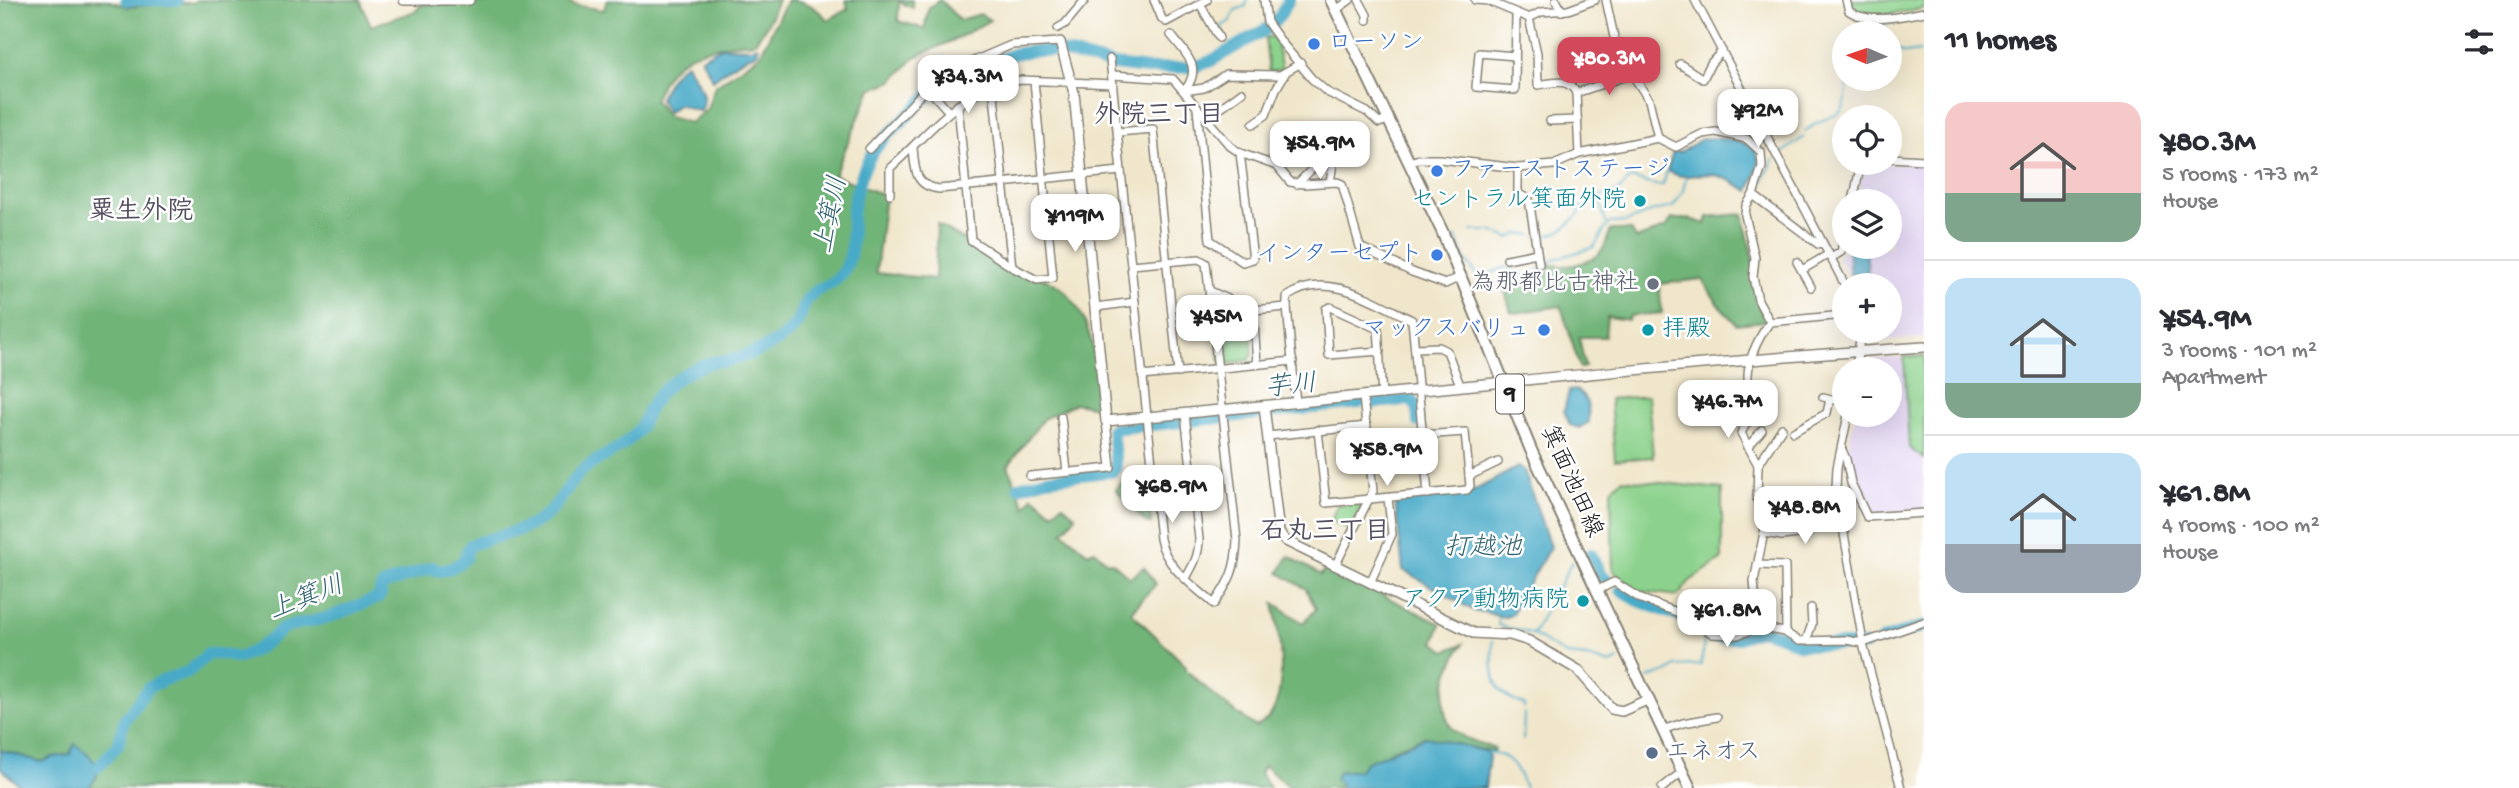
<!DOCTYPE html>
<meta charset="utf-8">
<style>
:root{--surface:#fff;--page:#f2f2f3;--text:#2b2b33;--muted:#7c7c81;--line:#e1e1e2;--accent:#d1495b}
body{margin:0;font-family:"Gochi Hand","Klee One",sans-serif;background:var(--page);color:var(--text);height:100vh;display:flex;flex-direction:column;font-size:26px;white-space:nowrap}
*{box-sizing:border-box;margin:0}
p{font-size:23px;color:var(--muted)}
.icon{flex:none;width:38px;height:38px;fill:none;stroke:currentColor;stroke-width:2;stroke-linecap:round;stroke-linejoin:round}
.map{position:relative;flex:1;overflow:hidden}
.panel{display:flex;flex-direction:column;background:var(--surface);width:595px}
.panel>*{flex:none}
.needle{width:46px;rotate:272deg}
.buttons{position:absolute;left:1832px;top:21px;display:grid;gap:14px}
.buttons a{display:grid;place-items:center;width:70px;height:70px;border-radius:50%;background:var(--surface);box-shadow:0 7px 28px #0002;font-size:35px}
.price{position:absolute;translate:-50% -60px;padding:0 16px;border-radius:14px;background:#fff;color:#222;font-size:23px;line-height:46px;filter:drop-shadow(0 2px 4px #0008)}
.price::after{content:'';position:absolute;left:50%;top:42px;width:21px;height:16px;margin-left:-10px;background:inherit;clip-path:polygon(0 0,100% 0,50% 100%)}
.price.current{background:var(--accent);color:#fff}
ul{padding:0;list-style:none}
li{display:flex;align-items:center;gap:21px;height:175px;padding:0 21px}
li+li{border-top:2px solid var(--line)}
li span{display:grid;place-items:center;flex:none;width:196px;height:140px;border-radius:21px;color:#555}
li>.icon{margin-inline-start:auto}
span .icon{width:84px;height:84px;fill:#fffc;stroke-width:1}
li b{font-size:30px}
h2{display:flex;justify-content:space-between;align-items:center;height:84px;padding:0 21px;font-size:30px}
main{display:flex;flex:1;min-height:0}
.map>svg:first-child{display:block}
.built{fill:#e2d4f3}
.green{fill:#8cd28c;stroke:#547754;stroke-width:2}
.forest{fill:#71b478;stroke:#46684a;stroke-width:2}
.water{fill:#48aac8;stroke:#326372;stroke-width:2}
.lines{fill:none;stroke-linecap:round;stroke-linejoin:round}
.stream{stroke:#48aac8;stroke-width:2}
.river{stroke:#48aac8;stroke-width:12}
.minor-casing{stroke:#868174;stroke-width:10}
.tertiary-casing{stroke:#868174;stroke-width:12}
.primary-casing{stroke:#868174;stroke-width:14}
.minor{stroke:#fff;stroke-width:7}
.tertiary{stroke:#fff;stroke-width:9}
.primary{stroke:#fff;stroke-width:10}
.shop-dot{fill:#3f7fe0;stroke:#fff;stroke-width:2.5}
.culture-dot{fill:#0f9aa8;stroke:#fff;stroke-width:2.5}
.worship-dot{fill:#6b7280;stroke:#fff;stroke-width:2.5}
.service-dot{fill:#5c6f8a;stroke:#fff;stroke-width:2.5}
.labels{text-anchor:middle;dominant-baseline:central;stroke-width:5;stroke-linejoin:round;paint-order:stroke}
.shield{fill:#fff;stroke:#606060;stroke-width:2}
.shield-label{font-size:23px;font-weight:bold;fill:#1c1c1c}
.shop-label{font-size:24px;fill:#366cbe;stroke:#fff;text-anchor:start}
.culture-label{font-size:24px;fill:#0d838f;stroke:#fff;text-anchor:end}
.worship-label{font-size:24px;fill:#5b616d;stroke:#fff;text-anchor:end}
.street-label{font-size:24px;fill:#1c1c1c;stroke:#fff}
.service-label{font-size:24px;fill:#4e5e75;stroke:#fff;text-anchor:start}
.neighbourhood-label{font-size:26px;font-weight:bold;fill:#545060;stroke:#fff}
.water-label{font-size:26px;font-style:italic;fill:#326372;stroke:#fff}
</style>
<main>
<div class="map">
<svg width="1924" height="788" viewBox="0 0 1924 788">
<rect width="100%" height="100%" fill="#fff"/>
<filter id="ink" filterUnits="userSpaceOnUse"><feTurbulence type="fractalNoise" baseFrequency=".0143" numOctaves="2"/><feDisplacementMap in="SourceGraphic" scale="14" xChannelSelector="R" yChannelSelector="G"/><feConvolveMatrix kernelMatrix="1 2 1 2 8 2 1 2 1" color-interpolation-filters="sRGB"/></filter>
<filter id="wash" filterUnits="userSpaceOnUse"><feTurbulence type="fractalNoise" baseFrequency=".00686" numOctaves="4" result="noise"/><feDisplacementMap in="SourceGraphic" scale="28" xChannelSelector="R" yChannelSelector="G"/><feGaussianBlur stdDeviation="1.57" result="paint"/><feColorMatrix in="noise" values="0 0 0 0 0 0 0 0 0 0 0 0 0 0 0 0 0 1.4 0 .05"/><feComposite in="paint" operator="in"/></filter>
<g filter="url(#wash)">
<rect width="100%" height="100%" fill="#f0e6cb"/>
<!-- built -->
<g class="built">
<path d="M1864 163 1924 165V338L1870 341V331H1890V285H1854L1838 257 1844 247H1890V201H1857Z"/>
<path d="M1924 356V511L1868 514 1851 480 1847 452 1855 415H1890V369H1863L1865 360Z"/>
</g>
<!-- green -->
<g class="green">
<path d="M1849 0H1924V8C1902 13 1874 19 1853 10Z"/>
<path d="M1273 36 1277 40 1276 42 1282 70 1269 72 1265 38Z"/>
<path d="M1218 297 1248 311 1253 354 1249 360 1226 364 1220 361 1215 304Z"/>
<path d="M1924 356V459L1909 448 1904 357Z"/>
<path d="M1648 396 1653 457 1615 460 1610 399Z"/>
<path d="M1622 479 1722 489V559L1690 581 1678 596 1639 591 1613 571 1611 490Z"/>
<path d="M1124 481 1128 486 1146 483 1151 524H1148L1116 490Z"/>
<path d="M1359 503 1362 506 1350 530 1331 521 1337 505Z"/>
</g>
<!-- forest -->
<g class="forest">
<path d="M2 0H107L128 7 195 2 196 0H360L371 26 416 11 422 4C470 4 518 0 566 0L574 5 604 10 607 0H778L767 25 755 42C726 44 686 48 667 75 662 82 658 92 654 100L668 117 690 123 707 109 715 86 760 55 787 0C805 0 816 7 828 20L848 9 846 0H912L913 8 899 2 898 21 924 29 929 7 940 0 960 20 980 14 990 20 958 38 915 57 893 81 871 89 834 175 885 196 876 273 935 279 937 224C964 240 992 259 1021 272 1031 277 1043 277 1052 282 1092 304 1098 368 1102 408L1075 403 1043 419 1008 466 1025 507 1033 496 1053 513 1062 504 1076 516 1063 532 1088 553 1094 550 1107 562H1112L1130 578 1144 567 1156 584 1131 612 1186 666V670L1219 700 1256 727C1259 724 1266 721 1269 717 1289 691 1279 634 1274 603L1303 623 1316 609 1306 589 1279 573 1289 556 1321 575 1326 567 1441 624 1434 642 1446 651 1463 644C1449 666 1435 701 1451 727 1459 738 1483 744 1495 749L1494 752 1425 737 1398 747 1360 770 1338 772 1341 788H1291L1264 766 1260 773 1270 788H88L96 778 75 744 69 755 53 757 42 762 0 750V7Z"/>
<path d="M1743 214 1753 259 1760 310 1765 321 1736 324 1718 304 1702 279 1659 284 1662 313 1630 316 1628 320 1607 317 1605 337H1579L1585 367 1580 368 1561 306 1515 313 1511 312 1503 285 1510 275C1530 282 1535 285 1550 270L1549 264C1564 269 1592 264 1602 250 1607 244 1607 236 1611 230H1631L1636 239 1665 228 1672 219H1690L1706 224 1708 217Z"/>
</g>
<!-- water -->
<g class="water">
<path d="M754 46 758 47V52L737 62 713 80 701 58 721 47 751 48Z"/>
<path d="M686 63C693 77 712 98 699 111L678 104 668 112 659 99C667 84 672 72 686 63Z"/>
<path d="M1703 138C1719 138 1755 138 1758 158 1760 168 1753 181 1749 191 1737 184 1721 174 1706 174 1687 175 1687 180 1667 171L1673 152H1681Z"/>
<path d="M1848 247H1866L1868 274 1850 275Z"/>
<path d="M1576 390C1588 396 1589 410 1589 422L1579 428 1570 425 1564 411 1569 391Z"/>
<path d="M1518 467 1524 470 1550 547 1511 615 1503 618 1485 612H1476L1403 570 1395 501 1470 493Z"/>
<path d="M1425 737 1446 741 1487 752 1489 756 1485 788H1342L1335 778 1338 772 1360 770 1365 763Z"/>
<path d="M75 744 88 754 98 767 96 778 88 788H22L0 767V750L42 762 53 757 69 755Z"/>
</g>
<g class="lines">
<!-- stream -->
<g class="stream">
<path d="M1919 19H1924"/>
<path d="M1847 33 1850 31 1863 32 1873 25 1915 19"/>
<path d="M1223 37 1222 26 1230 21 1235 10 1246 6 1247 0"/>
<path d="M1890 46 1905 53 1920 51"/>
<path d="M1805 131C1836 107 1846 127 1848 79"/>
<path d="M1781 154 1804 137"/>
<path d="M1758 191 1774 159"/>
<path d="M1599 198 1606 223"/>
<path d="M1472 231H1491L1509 238 1519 234 1532 235"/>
<path d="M1537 236C1563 238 1577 217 1590 197 1599 196 1610 196 1619 190 1624 187 1627 181 1631 178L1654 185H1663L1667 171"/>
<path d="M1456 237 1466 261 1480 278 1506 267 1529 277 1555 259 1594 247 1609 223 1626 222 1653 211 1673 207 1683 191 1686 178"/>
<path d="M1498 624V618"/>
<path d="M1498 625 1509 628"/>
<path d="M1511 628 1532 634 1566 655 1587 657 1610 664 1619 660"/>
<path d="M1533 634 1572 562"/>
<path d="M1493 640C1492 669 1489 695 1524 704V708"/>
<path d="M1648 678 1670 671 1676 666 1701 665 1705 634"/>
<path d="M1523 740 1524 713"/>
<path d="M1488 753C1511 753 1518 769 1525 788"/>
</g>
<!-- river -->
<g class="river">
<path d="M126 0H177"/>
<path d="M723 362C748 356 782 345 797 323 802 315 803 305 808 298 819 285 835 287 845 269 854 252 851 235 852 216 854 191 864 161 881 142L937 87 960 75 1013 54 1034 51H1058L1114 65 1148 69 1194 67 1209 62 1268 28 1279 17 1289 0"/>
<path d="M1370 403 1411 400 1417 407 1418 422"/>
<path d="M1229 417 1359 403"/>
<path d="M1190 421 1220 418"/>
<path d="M1152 425 1182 422"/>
<path d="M1019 487 1046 479 1114 471 1116 468 1112 429 1141 426"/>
<path d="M466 553 470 545C494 536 526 532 545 516 561 503 568 483 583 470 600 456 622 450 636 433 642 426 645 417 649 409 661 385 692 366 718 361"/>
<path d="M1591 554 1601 575 1607 580"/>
<path d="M435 570C444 573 460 565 466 557"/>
<path d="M380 590 383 585 433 567"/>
<path d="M1621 590 1638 601 1683 618 1712 637 1738 638 1760 630 1779 635 1801 645H1865"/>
<path d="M1882 640 1924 626"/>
<path d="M98 767 118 745 124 721 148 688 166 679 188 672 208 654H220L239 658 259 648 285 627 327 618 378 598 381 594"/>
</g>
</g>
</g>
<g filter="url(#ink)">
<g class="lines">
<!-- minor casing -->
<g class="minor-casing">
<g id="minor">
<path d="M1154 0 1162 19 1166 22 1207 0"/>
<path d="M1264 0 1267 22 1282 43 1312 79 1327 92 1367 112 1379 123 1388 120"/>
<path d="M1359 0 1367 15V20"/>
<path d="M1475 0 1488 1 1529 18 1541 12 1568 10 1595 0"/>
<path d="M1556 0 1562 11"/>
<path d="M1606 0 1617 51 1649 100 1658 138"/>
<path d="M1695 0 1845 285"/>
<path d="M1846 0 1849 11C1869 25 1902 16 1924 12"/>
<path d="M1200 4 1219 38"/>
<path d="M1336 10 1350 0"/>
<path d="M1529 18 1537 53 1538 85C1552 83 1569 77 1576 93L1579 154"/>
<path d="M1058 28 1065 24 1085 0"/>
<path d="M1171 35C1186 54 1203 67 1185 90"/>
<path d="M1515 56 1479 53 1476 87 1515 90 1516 14"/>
<path d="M1110 59 1121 171 1160 539C1166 568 1193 585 1214 604 1230 581 1236 569 1237 540L1206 263 1199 259 1131 265"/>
<path d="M1680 64 1703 79 1711 63 1722 51"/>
<path d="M1112 75 1173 79 1230 146 1240 153 1277 166 1290 182 1304 184 1337 182 1342 184 1360 247 1412 272 1445 284 1462 276"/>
<path d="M926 86 949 112"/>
<path d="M993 86 1012 267"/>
<path d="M1184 91 1204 88 1226 74 1280 75 1301 63"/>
<path d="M1576 93 1632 74"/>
<path d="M958 105 971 240 1012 267 1037 280 1053 278 1034 81"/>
<path d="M1197 108 1210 240 1243 262 1253 259 1240 153"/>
<path d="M1206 118 1242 92"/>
<path d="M1550 121 1578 120"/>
<path d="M1253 124 1266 115 1276 89 1286 72"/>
<path d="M1118 132 1153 129 1178 373"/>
<path d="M913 148C915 169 914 186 939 189L1121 171"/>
<path d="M869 149 913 103 934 78 1011 45 1060 42"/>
<path d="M1890 158 1924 160"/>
<path d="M1410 162 1419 159H1440L1518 168 1554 165 1579 154 1658 138 1676 147 1702 134 1716 132 1747 139 1761 152 1762 167 1753 195 1746 206 1745 215 1755 258 1753 277 1758 300 1770 322"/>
<path d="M1518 168V194L1529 199 1539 264"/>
<path d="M1330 182 1333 164"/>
<path d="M1297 184 1323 158"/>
<path d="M890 194V168C931 132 963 84 1022 80L1113 84"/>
<path d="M1753 195 1818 244 1823 245"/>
<path d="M1853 201 1861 163"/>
<path d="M1831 258 1841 252 1844 236"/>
<path d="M1507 259 1537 253"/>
<path d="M1797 262 1811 287"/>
<path d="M1802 270 1829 254"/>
<path d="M1210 291 1253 310 1287 307"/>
<path d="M1096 307 1135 302"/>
<path d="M1253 310 1257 364"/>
<path d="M1415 348 1439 347 1447 351 1460 385"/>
<path d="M1380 351 1329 355 1326 309 1330 307 1378 329C1380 351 1380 373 1382 395"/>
<path d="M1856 369 1861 331"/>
<path d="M1142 376 1293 361"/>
<path d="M1823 397 1844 402"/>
<path d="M1296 403 1287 307V297C1325 268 1376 303 1412 320L1428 494"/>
<path d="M1185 414 1199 539C1199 555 1194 564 1186 578"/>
<path d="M1848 415 1837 468 1836 488 1864 648 1901 788"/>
<path d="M1061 417 1067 472"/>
<path d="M1318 430 1326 503 1467 490 1470 486 1465 432 1423 435"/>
<path d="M1793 432 1827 413 1830 399"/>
<path d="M1268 436 1367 426"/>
<path d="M1748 447 1762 430"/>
<path d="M1842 450 1846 459 1851 483 1867 517 1924 513"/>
<path d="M1758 465 1782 428"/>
<path d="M1030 476 1111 468 1106 421"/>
<path d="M1469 476 1498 462"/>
<path d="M1763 517 1838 500"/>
<path d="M1765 533 1782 536 1798 534 1809 522 1841 517"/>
<path d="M1757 565 1785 566 1786 633"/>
<path d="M1335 566 1373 491 1363 397"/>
<path d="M1370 583 1392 534 1388 498"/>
<path d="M1596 591 1614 582 1641 599 1685 615 1713 634 1737 635 1749 631 1755 626 1784 632 1799 641 1846 640 1863 643 1924 622"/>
<path d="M1752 628 1756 603 1754 581 1766 523 1757 500 1758 465 1741 433 1755 408C1754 400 1751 393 1749 386 1744 365 1758 338 1770 322L1844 315"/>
<path d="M1806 641 1812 624 1811 608"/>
<path d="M1662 730 1683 723 1717 717"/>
<path d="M1662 788 1682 772"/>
</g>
</g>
<!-- tertiary casing -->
<g class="tertiary-casing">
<g id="tertiary">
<path d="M404 0H469"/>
<path d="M1060 42 1074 93 1106 421C1379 395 1651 365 1924 347"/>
<path d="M1264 406 1279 533 1286 541 1473 633 1510 635 1529 641 1578 670 1612 709 1622 711 1647 700"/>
</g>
</g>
<!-- primary casing -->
<g class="primary-casing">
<path id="primary" d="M1331 0 1442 231 1531 450 1690 788"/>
</g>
<!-- minor -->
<use href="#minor" class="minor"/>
<!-- tertiary -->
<use href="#tertiary" class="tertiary"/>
<!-- primary -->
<use href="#primary" class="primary"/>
</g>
</g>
<!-- markers -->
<g class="shop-dot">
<circle cx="1314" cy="44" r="7"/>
<circle cx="1437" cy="171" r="7"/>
<circle cx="1437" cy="255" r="7"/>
<circle cx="1544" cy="330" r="7"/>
</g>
<g class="culture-dot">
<circle cx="1640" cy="201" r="7"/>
<circle cx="1648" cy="330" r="7"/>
<circle cx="1583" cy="601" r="7"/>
</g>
<circle class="worship-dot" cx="1653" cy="284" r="7"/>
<circle class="service-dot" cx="1652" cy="753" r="7"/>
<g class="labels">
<!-- shield labels -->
<rect class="shield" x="1496" y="374.5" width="28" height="39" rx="5"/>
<g class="shield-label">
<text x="1510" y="394">9</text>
</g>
<!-- shop labels -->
<g class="shop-label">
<text x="1328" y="44">ローソン</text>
<text x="1451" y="171">ファーストステージ</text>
<text x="1423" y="255" text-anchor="end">インターセプト</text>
<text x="1530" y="330" text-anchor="end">マックスバリュ</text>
</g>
<!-- culture labels -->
<g class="culture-label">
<text x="1626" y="201">セントラル箕面外院</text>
<text x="1662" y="330" text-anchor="start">拝殿</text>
<text x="1569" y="601">アクア動物病院</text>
</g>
<!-- worship labels -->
<g class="worship-label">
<text x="1639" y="284">為那都比古神社</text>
</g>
<!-- street labels -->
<g class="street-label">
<text transform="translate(1570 482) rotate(66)">箕面池田線</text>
</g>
<!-- service labels -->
<g class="service-label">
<text x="1666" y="753">エネオス</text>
</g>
<!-- neighbourhood labels -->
<g class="neighbourhood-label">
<text x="1159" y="117">外院三丁目</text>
<text x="141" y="213">粟生外院</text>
<text x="1325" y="533">石丸三丁目</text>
</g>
<!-- water labels -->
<g class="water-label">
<text transform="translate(833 215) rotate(-78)">上箕川</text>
<text transform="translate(1291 388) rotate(-6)">芋川</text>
<text x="1483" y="549">打越池</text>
<text transform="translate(307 600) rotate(-21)">上箕川</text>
</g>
</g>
</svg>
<div class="buttons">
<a><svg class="needle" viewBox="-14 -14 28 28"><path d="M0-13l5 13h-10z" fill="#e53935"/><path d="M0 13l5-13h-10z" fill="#7c7c81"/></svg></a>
<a><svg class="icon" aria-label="locate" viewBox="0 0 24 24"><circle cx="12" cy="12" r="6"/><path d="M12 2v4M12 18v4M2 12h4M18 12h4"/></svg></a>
<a><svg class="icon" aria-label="layers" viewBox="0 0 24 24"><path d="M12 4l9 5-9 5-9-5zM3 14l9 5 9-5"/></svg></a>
<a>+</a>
<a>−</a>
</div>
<b class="price current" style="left:1609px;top:97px">¥80.3M</b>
<b class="price" style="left:968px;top:115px">¥34.3M</b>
<b class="price" style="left:1758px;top:149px">¥92M</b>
<b class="price" style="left:1320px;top:181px">¥54.9M</b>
<b class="price" style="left:1075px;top:254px">¥119M</b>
<b class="price" style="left:1217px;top:355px">¥45M</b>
<b class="price" style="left:1728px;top:440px">¥46.7M</b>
<b class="price" style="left:1387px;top:488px">¥58.9M</b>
<b class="price" style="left:1172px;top:525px">¥68.9M</b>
<b class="price" style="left:1805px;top:546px">¥48.8M</b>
<b class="price" style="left:1727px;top:649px">¥61.8M</b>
</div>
<section class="panel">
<h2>11 homes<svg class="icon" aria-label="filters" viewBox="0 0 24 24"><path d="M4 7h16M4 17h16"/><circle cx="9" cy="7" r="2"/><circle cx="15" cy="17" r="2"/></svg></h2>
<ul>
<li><span style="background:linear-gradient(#f6c9c9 65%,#7fa58c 0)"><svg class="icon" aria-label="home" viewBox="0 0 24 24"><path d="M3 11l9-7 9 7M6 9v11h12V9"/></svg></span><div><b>¥80.3M</b><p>5 rooms · 173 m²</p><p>House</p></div></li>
<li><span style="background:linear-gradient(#bfe0f5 75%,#7fa58c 0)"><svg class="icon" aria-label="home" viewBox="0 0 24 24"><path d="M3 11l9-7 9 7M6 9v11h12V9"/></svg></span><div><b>¥54.9M</b><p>3 rooms · 101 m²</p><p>Apartment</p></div></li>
<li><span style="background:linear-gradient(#bfe0f5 65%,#9aa5b1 0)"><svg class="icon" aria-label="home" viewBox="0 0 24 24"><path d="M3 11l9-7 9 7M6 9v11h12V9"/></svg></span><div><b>¥61.8M</b><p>4 rooms · 100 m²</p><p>House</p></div></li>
</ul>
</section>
</main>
